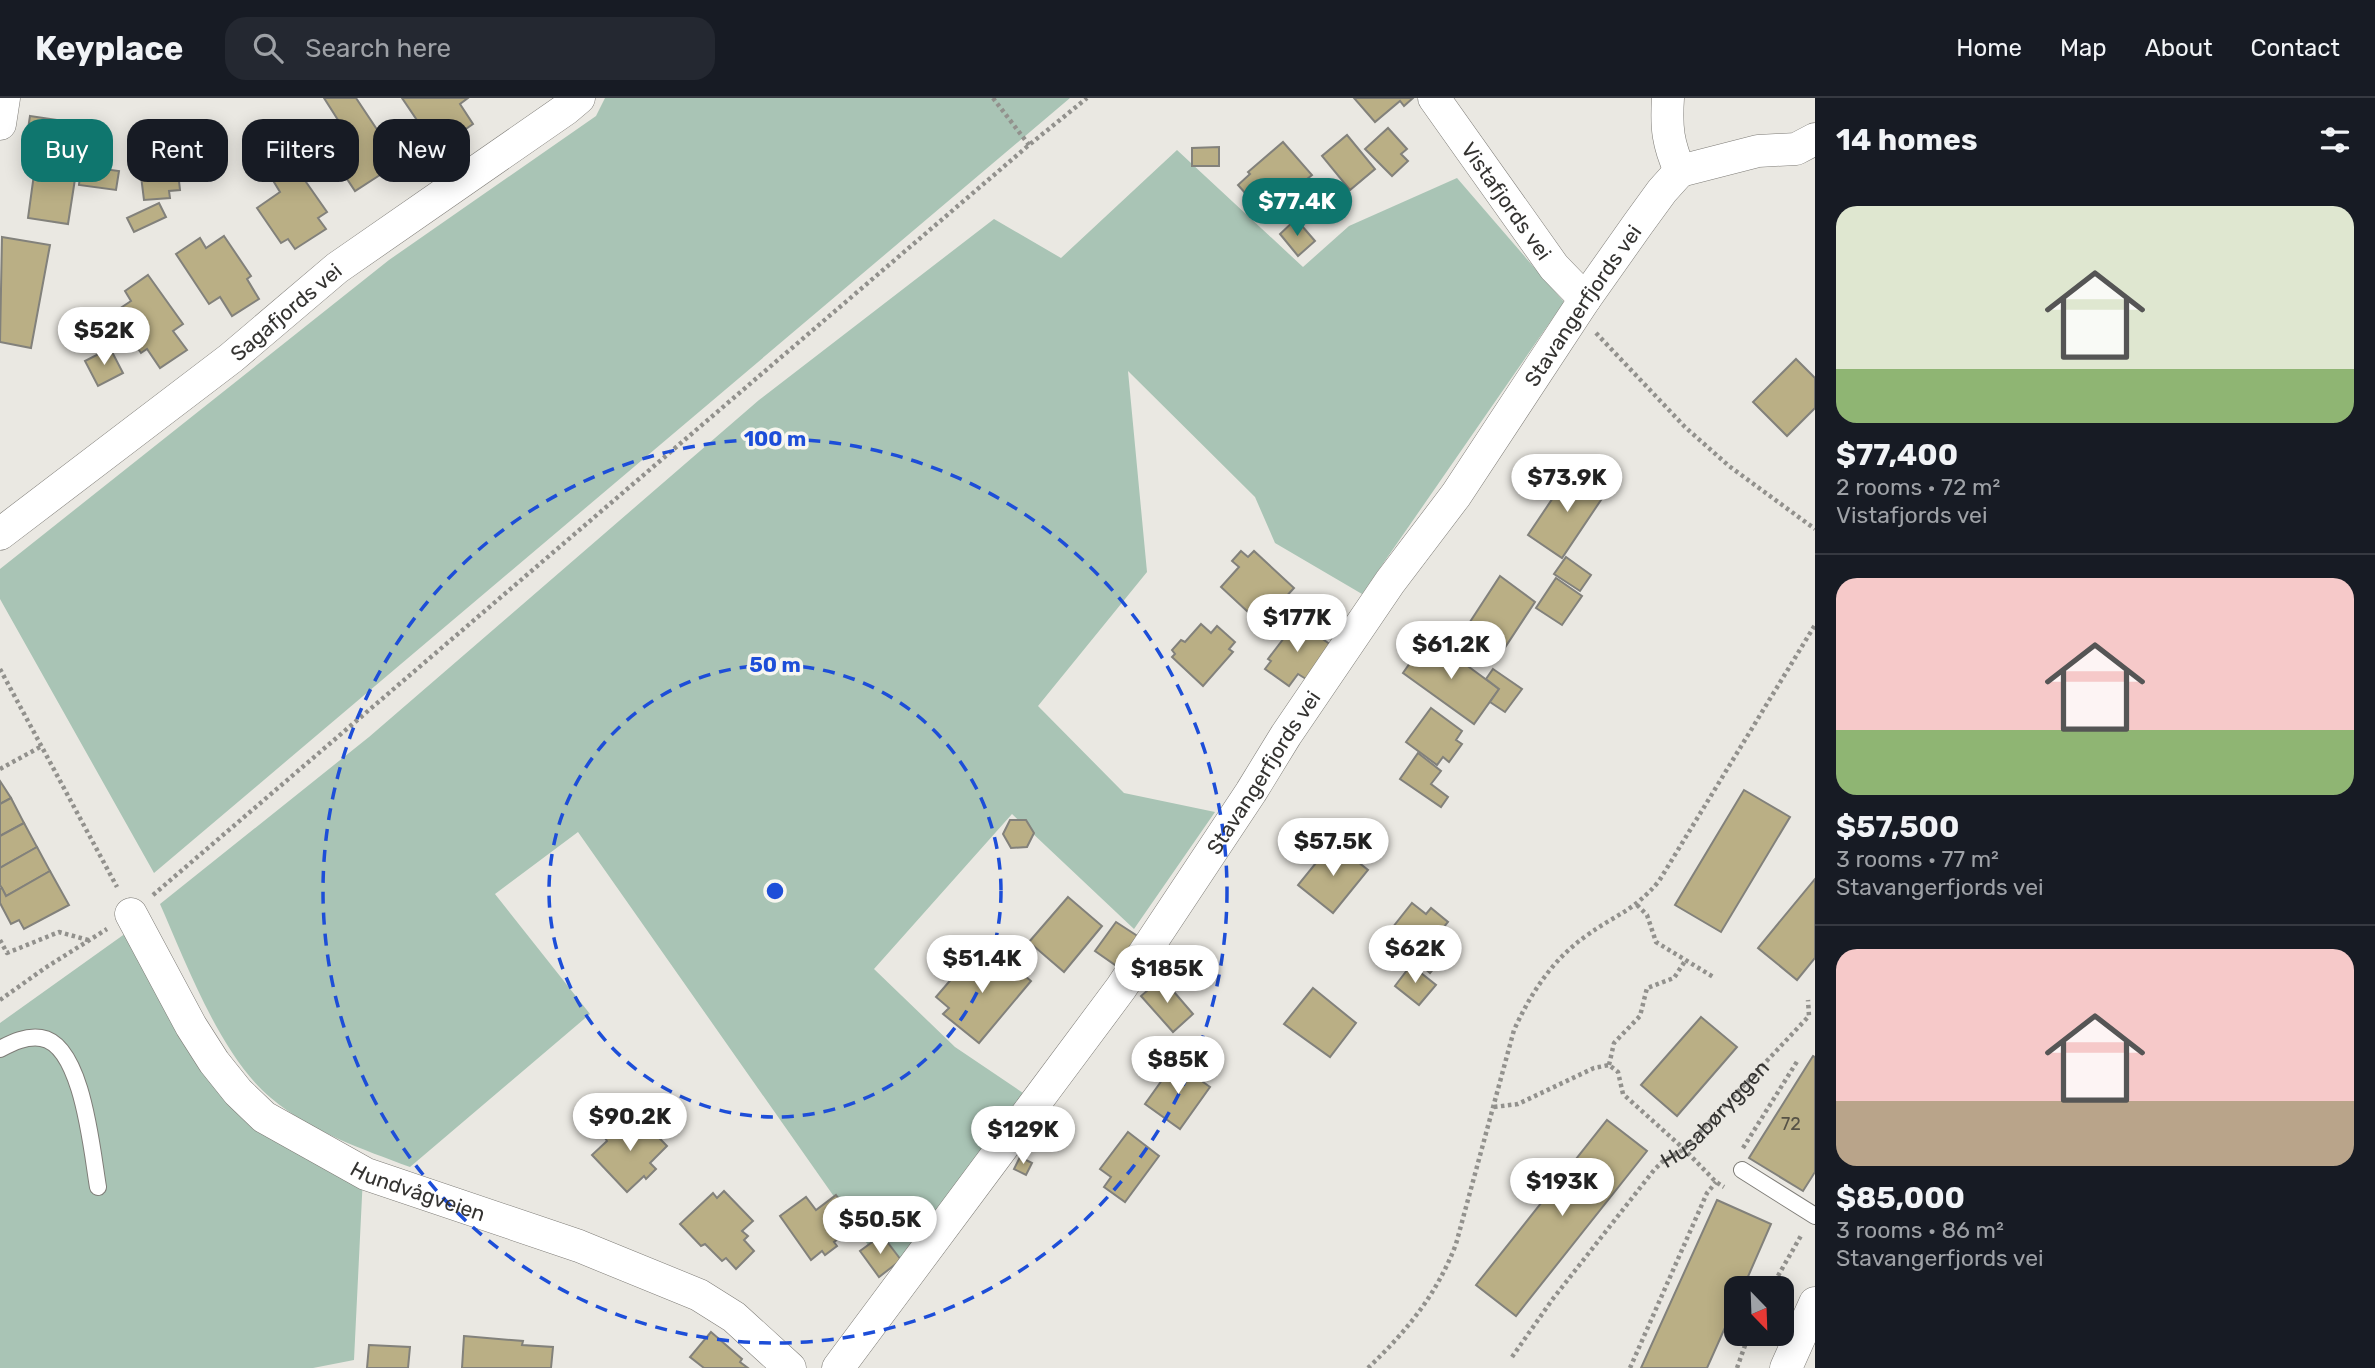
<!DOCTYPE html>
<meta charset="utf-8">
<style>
:root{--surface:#171b24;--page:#242831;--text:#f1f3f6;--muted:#9ea1a6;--line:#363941;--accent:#0f766e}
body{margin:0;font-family:Rubik,sans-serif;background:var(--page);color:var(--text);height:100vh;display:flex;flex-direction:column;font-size:26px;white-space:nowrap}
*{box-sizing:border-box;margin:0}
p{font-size:23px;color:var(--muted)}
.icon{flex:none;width:38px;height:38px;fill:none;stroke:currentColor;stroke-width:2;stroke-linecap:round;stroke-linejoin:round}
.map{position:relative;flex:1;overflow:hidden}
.drawer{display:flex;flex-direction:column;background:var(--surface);width:560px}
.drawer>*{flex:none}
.top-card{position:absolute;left:21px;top:21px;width:665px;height:63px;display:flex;gap:14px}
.needle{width:46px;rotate:157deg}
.tools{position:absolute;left:1724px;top:1178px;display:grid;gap:14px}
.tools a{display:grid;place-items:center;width:70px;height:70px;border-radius:14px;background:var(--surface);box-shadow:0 4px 18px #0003;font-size:35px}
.price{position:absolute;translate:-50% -60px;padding:0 16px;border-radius:24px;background:#fff;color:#222;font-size:23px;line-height:46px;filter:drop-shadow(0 2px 4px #0008)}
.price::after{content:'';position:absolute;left:50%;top:42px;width:21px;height:16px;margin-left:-10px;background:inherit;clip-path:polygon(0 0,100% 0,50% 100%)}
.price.current{background:var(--accent);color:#fff}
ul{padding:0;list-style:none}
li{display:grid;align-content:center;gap:14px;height:371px;padding:0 21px}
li+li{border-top:2px solid var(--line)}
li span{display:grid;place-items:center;height:217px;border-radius:21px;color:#555}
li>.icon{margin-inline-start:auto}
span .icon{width:126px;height:126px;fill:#fffc;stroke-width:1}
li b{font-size:30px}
h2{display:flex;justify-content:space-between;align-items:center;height:84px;padding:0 21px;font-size:30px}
.tag{padding:0 24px;border-radius:21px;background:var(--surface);box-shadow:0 4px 18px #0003;font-size:24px;line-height:63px}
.tag.current{background:var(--accent);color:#fff}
header{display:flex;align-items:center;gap:42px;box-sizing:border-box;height:98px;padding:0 35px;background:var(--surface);border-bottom:2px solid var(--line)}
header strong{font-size:33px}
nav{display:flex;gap:38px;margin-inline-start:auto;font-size:24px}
.search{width:490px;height:63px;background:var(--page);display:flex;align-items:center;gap:18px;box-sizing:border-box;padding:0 24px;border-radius:21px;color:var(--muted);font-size:26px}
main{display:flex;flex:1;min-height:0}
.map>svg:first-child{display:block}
.green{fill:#a9c4b5}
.building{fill:#baaf85;stroke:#82817b;stroke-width:2}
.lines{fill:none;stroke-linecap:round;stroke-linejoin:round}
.lane-casing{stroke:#7e7c77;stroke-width:18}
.street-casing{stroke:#7e7c77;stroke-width:33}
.path{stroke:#92918d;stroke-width:4.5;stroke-dasharray:3.5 3.5;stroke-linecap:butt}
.lane{stroke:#fff;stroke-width:16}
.street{stroke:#fff;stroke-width:32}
.ring{fill:none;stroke:#1d4ed8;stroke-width:3.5;stroke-dasharray:12 9}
.labels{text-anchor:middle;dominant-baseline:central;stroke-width:7;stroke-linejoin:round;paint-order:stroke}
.number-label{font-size:18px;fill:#565246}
.street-label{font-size:21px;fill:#343331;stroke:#f7f6ef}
.centre{fill:#1d4ed8;stroke:#f7f6ef;stroke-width:3.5}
.ring-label{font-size:21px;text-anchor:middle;font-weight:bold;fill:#1d4ed8;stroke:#f7f6ef;stroke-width:7;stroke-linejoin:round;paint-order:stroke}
</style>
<header>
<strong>Keyplace</strong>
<div class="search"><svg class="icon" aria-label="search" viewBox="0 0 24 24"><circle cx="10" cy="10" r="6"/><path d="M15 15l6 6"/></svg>Search here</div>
<nav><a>Home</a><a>Map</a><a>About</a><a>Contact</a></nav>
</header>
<main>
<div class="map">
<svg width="1815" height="1270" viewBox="0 0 1815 1270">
<rect width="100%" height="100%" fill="#eae8e2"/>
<!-- green -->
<g class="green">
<path d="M605 0H1070L154 775 0 501V471L389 162 596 18Z"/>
<path d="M1177 52 1303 169 1349 128 1457 80 1564 204 1362 496 1275 445 1255 399 1128 273 1147 474 1038 608 1124 695 1215 714 1134 831 1012 716 874 871 955 949 1023 995 901 1172 891 1170 873 1143 868 1147 578 734 495 796 590 916 410 1069C362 1051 311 1034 271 1000 221 959 186 865 160 806L369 639 759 302 994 121 1061 160Z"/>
<path d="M133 830 222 986 363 1078 354 1262 313 1270H0V925Z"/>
</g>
<!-- building -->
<g class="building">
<path d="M324 0H356L390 51 375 62 383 75 355 93 318 37 338 22Z"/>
<path d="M402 0H468L460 6 473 26 444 46 430 26 423 31Z"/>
<path d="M1354 0H1413L1404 8 1400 3 1375 24Z"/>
<path d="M30 18 71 24 64 68 23 63Z"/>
<path d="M191 25 221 29 219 46 189 42Z"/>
<path d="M1388 30 1407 51 1401 56 1408 63 1392 78 1365 51Z"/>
<path d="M1347 37 1375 71 1350 92 1322 58Z"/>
<path d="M278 44 327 114 318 120 326 131 295 151 288 141 281 145 257 110 280 94 263 66 266 51Z"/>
<path d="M1283 44 1312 77 1307 81 1312 86 1289 107 1284 101 1277 107 1274 104 1263 115 1238 87 1250 76 1248 74Z"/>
<path d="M198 48 201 81 179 83 180 92 169 93 170 100 144 102 138 54Z"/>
<path d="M1219 49V68H1192V50Z"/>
<path d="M81 68 119 73 116 92 79 87Z"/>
<path d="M34 76 75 81 68 126 28 120Z"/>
<path d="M159 105 166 119 134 134 127 120Z"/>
<path d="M1296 121 1315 143 1298 158 1280 136Z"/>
<path d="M224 138 251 178 247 181 259 201 232 218 220 199 209 206 176 156 200 140 206 150Z"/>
<path d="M2 139 50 147 31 250 0 244Z"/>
<path d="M148 177 183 226 173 233 187 252 160 270 147 251 141 255 113 215 131 203 125 193Z"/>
<path d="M110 250 123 275 98 288 85 263Z"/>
<path d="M1796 261 1815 280V310L1787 338 1753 304Z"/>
<path d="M1571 373 1605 396 1562 460 1528 437Z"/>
<path d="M1241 453 1248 459 1254 453 1294 490 1283 502 1288 507 1278 518 1273 514 1261 526 1221 489 1239 469 1232 463Z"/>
<path d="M1566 459 1591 477 1580 493 1554 476Z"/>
<path d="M1500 478 1535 504 1504 551 1468 527Z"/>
<path d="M1556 480 1582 498 1562 527 1536 510Z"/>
<path d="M1297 523 1331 547 1306 581 1298 576 1289 588 1265 571 1271 563 1268 561Z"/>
<path d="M1201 526 1211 535 1217 528 1235 544 1229 551 1233 554 1203 588 1172 559 1175 556 1172 552 1181 542 1185 544Z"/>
<path d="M1428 539 1499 591 1474 626 1403 575Z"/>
<path d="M1493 571 1522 591 1505 614 1490 604 1499 591 1486 581Z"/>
<path d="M1431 610 1462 633 1456 642 1462 646 1449 664 1443 659 1437 667 1406 644Z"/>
<path d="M1418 655 1441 673 1431 686 1448 699 1441 709 1400 681Z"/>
<path d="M0 683 11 700 0 706Z"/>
<path d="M1744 692 1790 719 1721 834 1675 807Z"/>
<path d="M11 700 24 725 0 738V706Z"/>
<path d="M1010 722H1026L1034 735 1027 749 1011 750 1003 736Z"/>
<path d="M24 725 37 749 0 770V738Z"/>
<path d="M1333 744 1368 772 1333 815 1298 787Z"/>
<path d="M37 749 50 773 6 798 0 787V770Z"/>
<path d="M50 773 69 807 24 831 19 822 11 826 0 805V791L2 790 6 798Z"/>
<path d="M1815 781V860L1797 882 1758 850Z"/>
<path d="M1068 799 1102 828 1064 874 1029 844Z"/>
<path d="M1412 805 1426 816 1431 810 1448 824 1443 830 1458 841 1430 875 1416 863 1413 867 1396 854 1399 850 1385 839Z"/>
<path d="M1116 824 1139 839 1118 869 1095 853Z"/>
<path d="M996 853 1031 883 979 945 943 916 949 910 936 899 966 864 978 874Z"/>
<path d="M1411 867 1436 887 1419 907 1395 888Z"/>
<path d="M1162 880 1193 916 1173 934 1141 898Z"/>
<path d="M1313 890 1356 925 1330 959 1284 926Z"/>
<path d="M1701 919 1737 949 1677 1018 1641 987Z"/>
<path d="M1813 958 1815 959V1074L1803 1093 1749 1060Z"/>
<path d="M1175 964 1210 989 1180 1031 1145 1006Z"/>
<path d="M636 1016 667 1048 650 1065 656 1071 646 1081 644 1078 627 1094 592 1057 607 1043 605 1040 621 1025 624 1028Z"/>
<path d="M1607 1022 1647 1053 1516 1218 1476 1187Z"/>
<path d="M1128 1034 1159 1058 1125 1104 1104 1089 1111 1079 1100 1071Z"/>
<path d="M1020 1059 1032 1065 1026 1077 1014 1071Z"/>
<path d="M724 1093 753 1123 742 1133 748 1138 744 1142 754 1153 736 1171 726 1160 722 1163 705 1146 701 1148 680 1126 713 1095 717 1100Z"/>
<path d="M836 1097 859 1126 834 1144 837 1148 825 1157 822 1153 811 1162 780 1118 806 1099 816 1112Z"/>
<path d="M1717 1102 1771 1126 1743 1190H1736V1205L1707 1270H1641Z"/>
<path d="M882 1137 901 1162 879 1179 860 1153Z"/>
<path d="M711 1234 742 1261 740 1264 748 1270H704L690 1259Z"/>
<path d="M464 1238 523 1243 522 1247 553 1249 551 1270H462Z"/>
<path d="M369 1247 410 1249 408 1270H367Z"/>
</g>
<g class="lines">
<!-- lane casing -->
<g class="lane-casing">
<g id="lane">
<path d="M0 951C13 944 26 938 41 940 83 946 92 1055 98 1089"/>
<path d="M1742 1072 1815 1118"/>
</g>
</g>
<!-- street casing -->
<g class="street-casing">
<g id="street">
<path id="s2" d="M1434 0 1554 169 1585 201"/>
<path d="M1668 0C1666 30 1668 46 1680 73L1758 53 1796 51 1815 41"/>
<path d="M0 26 4 0"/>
<path id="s3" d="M0 436 231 260 337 170 566 11 579 0"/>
<path id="s4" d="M131 816 191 928 214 964 238 994 264 1019 366 1076 579 1148 699 1197 734 1219 790 1270"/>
<path id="s5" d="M838 1270 1121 890 1251 694 1286 637 1390 484 1456 397 1585 201 1638 126 1662 93 1680 73"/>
<path d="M1786 1270 1815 1205"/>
</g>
</g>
<!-- path -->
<g class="path">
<path d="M993 0 1029 47"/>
<path d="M1596 235 1685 329 1729 368 1815 431"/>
<path d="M0 571 117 789"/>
<path d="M0 671 42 648"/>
<path d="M153 797 1029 47 1087 0"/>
<path d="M1637 807 1647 817 1656 844 1715 880"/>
<path d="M0 842 7 855 59 834 88 842"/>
<path d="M0 902 45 870 107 831"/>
<path d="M1609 967 1614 945 1640 918 1647 890 1674 880 1685 863"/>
<path d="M1494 1009 1518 1006 1594 970 1609 967 1618 974 1623 996 1684 1051 1716 1084 1724 1089"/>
<path d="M1743 1050 1798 962"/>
<path d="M1771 1190 1802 1136"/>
<path id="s1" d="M1512 1259 1552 1202 1654 1072 1662 1064 1684 1051 1809 918 1808 902"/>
<path d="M1368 1270C1407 1233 1437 1196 1456 1146L1514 932C1531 895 1552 862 1586 838 1616 816 1633 814 1659 783L1815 527"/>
<path d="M1630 1270 1707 1095 1716 1084"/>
<path d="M1737 1270 1749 1236"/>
</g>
<!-- lane -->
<use href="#lane" class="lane"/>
<!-- street -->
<use href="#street" class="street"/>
</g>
<!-- distance rings -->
<g class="ring">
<circle cx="775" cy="793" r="226"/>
<circle cx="775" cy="793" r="452"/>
</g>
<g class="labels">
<!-- number labels -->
<g class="number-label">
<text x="1791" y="1026">72</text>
</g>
<!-- street labels -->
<g class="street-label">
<text stroke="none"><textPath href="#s2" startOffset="126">Vistafjords vei</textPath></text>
<text stroke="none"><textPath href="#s5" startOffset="1298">Stavangerfjords vei</textPath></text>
<text stroke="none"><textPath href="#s3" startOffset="362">Sagafjords vei</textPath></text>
<text stroke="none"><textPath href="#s5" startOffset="732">Stavangerfjords vei</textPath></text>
<text stroke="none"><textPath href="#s1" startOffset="318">Husabøryggen</textPath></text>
<text stroke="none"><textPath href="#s4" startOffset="416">Hundvågveien</textPath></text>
</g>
</g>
<circle cx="775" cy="793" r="10" class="centre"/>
<g class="ring-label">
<text x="775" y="348">100 m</text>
<text x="775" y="574">50 m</text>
</g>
</svg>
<div class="tools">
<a><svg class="needle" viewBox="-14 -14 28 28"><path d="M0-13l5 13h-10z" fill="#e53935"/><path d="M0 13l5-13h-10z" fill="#9ea1a6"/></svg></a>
</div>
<b class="price current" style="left:1297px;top:140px">$77.4K</b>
<b class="price" style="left:104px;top:269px">$52K</b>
<b class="price" style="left:1567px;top:416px">$73.9K</b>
<b class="price" style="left:1297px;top:556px">$177K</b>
<b class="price" style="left:1451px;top:583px">$61.2K</b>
<b class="price" style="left:1333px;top:780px">$57.5K</b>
<b class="price" style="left:1415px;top:887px">$62K</b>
<b class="price" style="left:982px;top:897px">$51.4K</b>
<b class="price" style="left:1167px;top:907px">$185K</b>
<b class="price" style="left:1178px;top:998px">$85K</b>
<b class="price" style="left:630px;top:1055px">$90.2K</b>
<b class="price" style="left:1023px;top:1068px">$129K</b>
<b class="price" style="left:1562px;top:1120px">$193K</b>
<b class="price" style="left:880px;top:1158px">$50.5K</b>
<div class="top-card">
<a class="tag current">Buy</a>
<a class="tag">Rent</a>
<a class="tag">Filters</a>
<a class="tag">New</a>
</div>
</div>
<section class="drawer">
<h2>14 homes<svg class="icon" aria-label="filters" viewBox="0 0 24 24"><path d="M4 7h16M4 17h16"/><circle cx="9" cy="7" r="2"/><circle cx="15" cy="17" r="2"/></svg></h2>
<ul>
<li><span style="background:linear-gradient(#dfe7d0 75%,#8fb573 0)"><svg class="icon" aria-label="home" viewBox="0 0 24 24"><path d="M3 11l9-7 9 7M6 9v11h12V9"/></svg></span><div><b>$77,400</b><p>2 rooms · 72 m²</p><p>Vistafjords vei</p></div></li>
<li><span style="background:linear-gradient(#f6c9c9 70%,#8fb573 0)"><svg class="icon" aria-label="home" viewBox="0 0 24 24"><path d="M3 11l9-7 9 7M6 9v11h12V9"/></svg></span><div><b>$57,500</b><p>3 rooms · 77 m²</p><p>Stavangerfjords vei</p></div></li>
<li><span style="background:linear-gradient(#f6c9c9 70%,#b9a48a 0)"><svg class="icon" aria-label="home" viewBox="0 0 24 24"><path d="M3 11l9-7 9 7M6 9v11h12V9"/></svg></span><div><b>$85,000</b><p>3 rooms · 86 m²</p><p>Stavangerfjords vei</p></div></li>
</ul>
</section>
</main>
